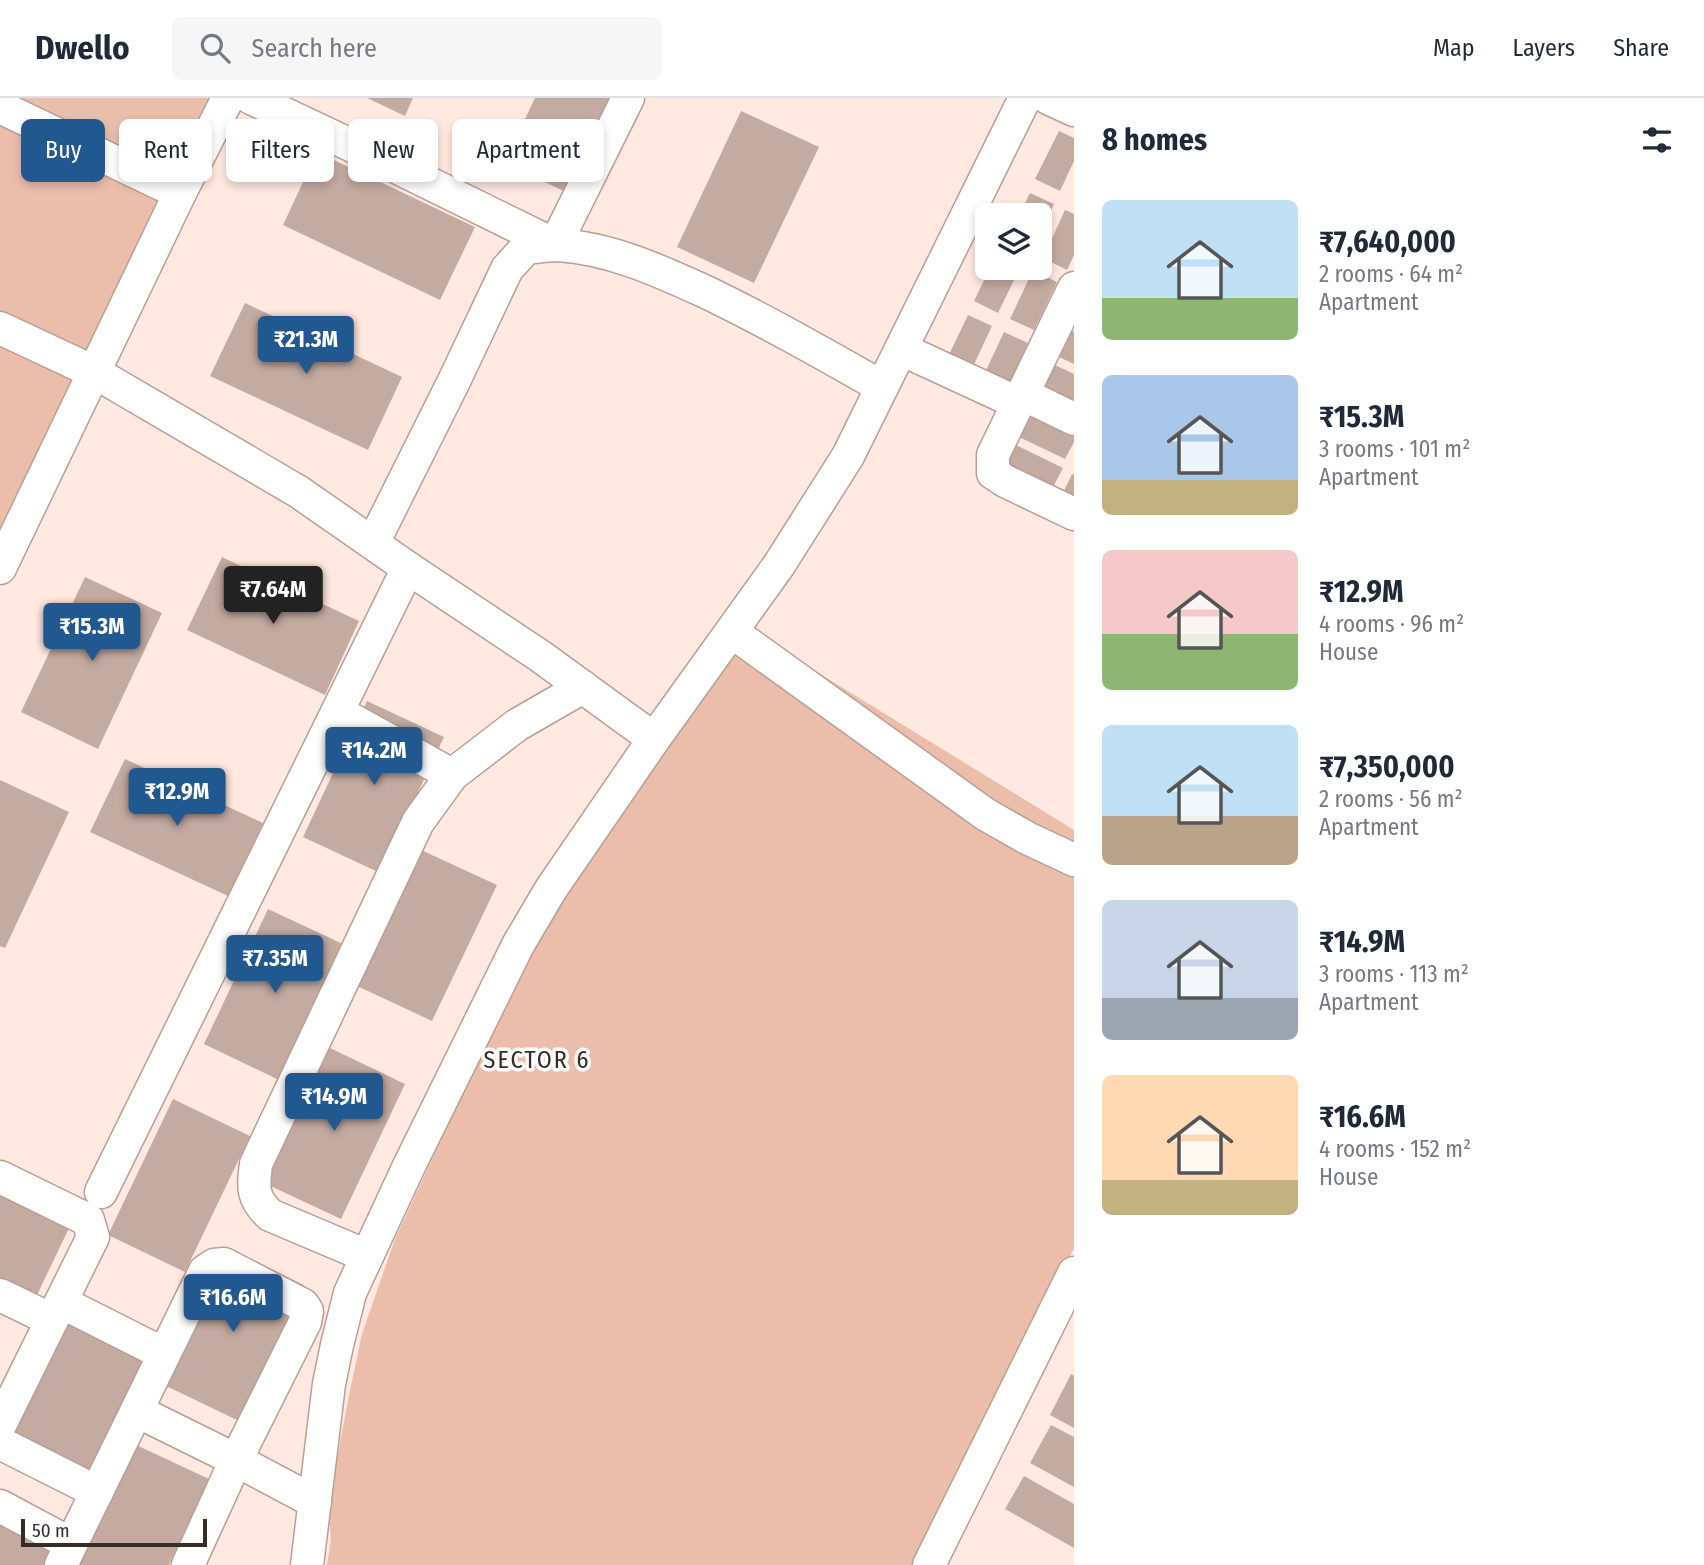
<!DOCTYPE html>
<meta charset="utf-8">
<style>
:root{--surface:#fff;--page:#f6f6f7;--text:#1f2937;--muted:#747a83;--line:#e0e1e3;--accent:#225890}
body{margin:0;font-family:"Fira Sans Condensed",sans-serif;background:var(--page);color:var(--text);height:100vh;display:flex;flex-direction:column;font-size:26px;white-space:nowrap}
*{box-sizing:border-box;margin:0}
p{font-size:23px;color:var(--muted)}
.icon{flex:none;width:38px;height:38px;fill:none;stroke:currentColor;stroke-width:2;stroke-linecap:round;stroke-linejoin:round}
.map{position:relative;flex:1;overflow:hidden}
.details{display:flex;flex-direction:column;background:var(--surface);width:630px}
.details>*{flex:none}
.hud{position:absolute;left:21px;top:21px;width:665px;height:63px;display:flex;gap:14px}
.buttons{position:absolute;left:975px;top:105px;display:grid;gap:14px}
.buttons a{display:grid;place-items:center;width:77px;height:77px;border-radius:10px;background:var(--surface);box-shadow:0 4px 10px #0003;font-size:35px}
.scale{position:absolute;left:21px;bottom:18px;width:186px;box-sizing:border-box;padding-left:7px;border:4px solid #362c28;border-top:0;font-size:19px;line-height:24px;white-space:nowrap;color:#362c28;-webkit-text-stroke:5px #fcfcfc;paint-order:stroke}
.price{position:absolute;translate:-50% -60px;padding:0 16px;border-radius:7px;background:var(--accent);color:#fff;font-size:23px;line-height:46px;filter:drop-shadow(0 2px 4px #0008)}
.price::after{content:'';position:absolute;left:50%;top:42px;width:21px;height:16px;margin-left:-10px;background:inherit;clip-path:polygon(0 0,100% 0,50% 100%)}
.price.on{background:#222;color:#fff}
ul{padding:0;list-style:none}
li{display:flex;align-items:center;gap:21px;height:175px;padding:0 28px}
li span{display:grid;place-items:center;flex:none;width:196px;height:140px;border-radius:10px;color:#555}
li>.icon{margin-inline-start:auto}
span .icon{width:84px;height:84px;fill:#fffc;stroke-width:1}
li b{font-size:30px}
h2{display:flex;justify-content:space-between;align-items:center;height:84px;padding:0 28px;font-size:30px}
.tag{padding:0 24px;border-radius:10px;background:var(--surface);box-shadow:0 4px 10px #0003;font-size:24px;line-height:63px}
.tag.on{background:var(--accent);color:#fff}
header{display:flex;align-items:center;gap:42px;box-sizing:border-box;height:98px;padding:0 35px;background:var(--surface);border-bottom:2px solid var(--line)}
header strong{font-size:33px}
nav{display:flex;gap:38px;margin-inline-start:auto;font-size:24px}
.search{width:490px;height:63px;background:var(--page);display:flex;align-items:center;gap:18px;box-sizing:border-box;padding:0 24px;border-radius:10px;color:var(--muted);font-size:26px}
main{display:flex;flex:1;min-height:0}
.map>svg:first-child{display:block}
.green{fill:#ebbeac}
.building{fill:#c4aba1}
.lines{fill:none;stroke-linecap:round;stroke-linejoin:round}
.minor-casing{stroke:#b89f96;stroke-width:35}
.minor{stroke:#fff;stroke-width:32}
.labels{text-anchor:middle;dominant-baseline:central;stroke-width:7;stroke-linejoin:round;paint-order:stroke}
.neighbourhood-label{font-size:24px;letter-spacing:2px;fill:#362c28;stroke:#fcfcfc}
</style>
<header>
<strong>Dwello</strong>
<div class="search"><svg class="icon" aria-label="search" viewBox="0 0 24 24"><circle cx="10" cy="10" r="6"/><path d="M15 15l6 6"/></svg>Search here</div>
<nav><a>Map</a><a>Layers</a><a>Share</a></nav>
</header>
<main>
<div class="map">
<svg width="1074" height="1467" viewBox="0 0 1074 1467">
<rect width="100%" height="100%" fill="#ffe9e1"/>
<!-- green -->
<g class="green">
<path d="M0 0H216L0 445Z"/>
<path d="M752 534 1074 732V1150L921 1467H327L331 1441 328 1409 349 1297 362 1236 395 1141 468 984 563 795 738 542Z"/>
</g>
<!-- building -->
<g class="building">
<path d="M367 0H413L405 18Z"/>
<path d="M535 0H629L581 101 504 65Z"/>
<path d="M741 13 819 49 754 185 677 149Z"/>
<path d="M1059 33 1074 40V63L1060 93 1035 81Z"/>
<path d="M317 54 475 129 440 202 283 127Z"/>
<path d="M1030 95 1054 106 1040 137V117H1019Z"/>
<path d="M1065 112 1074 116V157L1067 172 1043 160Z"/>
<path d="M990 170H1020L998 215 974 203Z"/>
<path d="M1033 172 1057 184 1034 232 1010 221Z"/>
<path d="M245 205 402 279 368 352 210 278Z"/>
<path d="M968 217 992 228 969 277 945 265Z"/>
<path d="M1070 232 1074 234V266L1057 258Z"/>
<path d="M1004 234 1028 245 1005 294 981 283Z"/>
<path d="M1055 267 1074 276V307L1042 292Z"/>
<path d="M1029 312 1074 334V344L1065 361 1017 338Z"/>
<path d="M1014 346 1063 370 1050 395 1002 372Z"/>
<path d="M1072 376 1074 377V408L1060 401Z"/>
<path d="M222 459 359 523 325 597 187 532Z"/>
<path d="M85 479 162 515 98 651 21 614Z"/>
<path d="M367 603 444 639 380 775 303 739Z"/>
<path d="M125 661 263 725 228 798 90 734Z"/>
<path d="M0 682 69 714 5 850 0 848Z"/>
<path d="M419 751 497 787 432 923 355 887Z"/>
<path d="M268 811 345 847 281 983 204 946Z"/>
<path d="M328 949 405 986 341 1121 264 1085Z"/>
<path d="M173 1001 250 1038 185 1174 108 1137Z"/>
<path d="M0 1093 71 1126 36 1199 0 1182Z"/>
<path d="M227 1150 304 1187 239 1323 162 1286Z"/>
<path d="M79 1202 156 1238 91 1374 14 1337Z"/>
<path d="M1071 1276 1074 1278V1330L1050 1317Z"/>
<path d="M1051 1327 1074 1339V1389L1030 1365Z"/>
<path d="M132 1345 209 1381 169 1467H74Z"/>
<path d="M1024 1378 1074 1406V1450L1005 1411Z"/>
<path d="M0 1412 60 1440 47 1467H0Z"/>
</g>
<g class="lines">
<!-- minor casing -->
<g class="minor-casing">
<g id="minor">
<path d="M251 0 376 59 555 147 628 0"/>
<path d="M1048 0 1074 12"/>
<path d="M0 9 180 95"/>
<path d="M1074 190 993 357V375L1005 383 1074 416"/>
<path d="M0 230 94 274 299 394 408 470 540 558 654 641"/>
<path d="M901 251 1018 305"/>
<path d="M1023 296 1074 321"/>
<path d="M373 445 455 281 507 171 526 150C536 149 548 147 558 147 610 150 660 173 706 194 766 223 824 256 882 289"/>
<path d="M0 470 180 95 228 0"/>
<path d="M732 534 985 716 1027 740 1074 762"/>
<path d="M338 614 452 677"/>
<path d="M0 1079 88 1122 93 1139 0 1327"/>
<path d="M101 1094 408 470"/>
<path d="M367 1158 270 1117C252 1100 253 1090 256 1066L418 724 452 677 517 627 583 589"/>
<path d="M0 1197 52 1222"/>
<path d="M61 1204 164 1256"/>
<path d="M137 1313 236 1362 315 1404"/>
<path d="M0 1345 97 1394"/>
<path d="M0 1408 71 1446"/>
<path d="M61 1467 205 1173 214 1167 224 1166 303 1207 307 1213 305 1224 236 1362 188 1467"/>
<path d="M307 1467 329 1286 337 1247 350 1195 409 1068 518 847 551 791 654 641 779 467 848 358 1025 0"/>
<path d="M929 1467 1074 1175"/>
</g>
</g>
<!-- minor -->
<use href="#minor" class="minor"/>
</g>
<g class="labels">
<!-- neighbourhood labels -->
<g class="neighbourhood-label">
<text x="537" y="962">SECTOR 6</text>
</g>
</g>
</svg>
<div class="buttons">
<a><svg class="icon" aria-label="layers" viewBox="0 0 24 24"><path d="M12 4l9 5-9 5-9-5zM3 14l9 5 9-5"/></svg></a>
</div>
<div class="scale">50 m</div>
<b class="price" style="left:306px;top:278px">₹21.3M</b>
<b class="price on" style="left:273px;top:528px">₹7.64M</b>
<b class="price" style="left:92px;top:565px">₹15.3M</b>
<b class="price" style="left:374px;top:689px">₹14.2M</b>
<b class="price" style="left:177px;top:730px">₹12.9M</b>
<b class="price" style="left:275px;top:897px">₹7.35M</b>
<b class="price" style="left:334px;top:1035px">₹14.9M</b>
<b class="price" style="left:233px;top:1236px">₹16.6M</b>
<div class="hud">
<a class="tag on">Buy</a>
<a class="tag">Rent</a>
<a class="tag">Filters</a>
<a class="tag">New</a>
<a class="tag">Apartment</a>
</div>
</div>
<section class="details">
<h2>8 homes<svg class="icon" aria-label="filters" viewBox="0 0 24 24"><path d="M4 7h16M4 17h16"/><circle cx="9" cy="7" r="2"/><circle cx="15" cy="17" r="2"/></svg></h2>
<ul>
<li><span style="background:linear-gradient(#bfe0f5 70%,#8fb573 0)"><svg class="icon" aria-label="home" viewBox="0 0 24 24"><path d="M3 11l9-7 9 7M6 9v11h12V9"/></svg></span><div><b>₹7,640,000</b><p>2 rooms · 64 m²</p><p>Apartment</p></div></li>
<li><span style="background:linear-gradient(#a9c7e8 75%,#c2b280 0)"><svg class="icon" aria-label="home" viewBox="0 0 24 24"><path d="M3 11l9-7 9 7M6 9v11h12V9"/></svg></span><div><b>₹15.3M</b><p>3 rooms · 101 m²</p><p>Apartment</p></div></li>
<li><span style="background:linear-gradient(#f6c9c9 60%,#8fb573 0)"><svg class="icon" aria-label="home" viewBox="0 0 24 24"><path d="M3 11l9-7 9 7M6 9v11h12V9"/></svg></span><div><b>₹12.9M</b><p>4 rooms · 96 m²</p><p>House</p></div></li>
<li><span style="background:linear-gradient(#bfe0f5 65%,#b9a48a 0)"><svg class="icon" aria-label="home" viewBox="0 0 24 24"><path d="M3 11l9-7 9 7M6 9v11h12V9"/></svg></span><div><b>₹7,350,000</b><p>2 rooms · 56 m²</p><p>Apartment</p></div></li>
<li><span style="background:linear-gradient(#c9d6e8 70%,#9aa5b1 0)"><svg class="icon" aria-label="home" viewBox="0 0 24 24"><path d="M3 11l9-7 9 7M6 9v11h12V9"/></svg></span><div><b>₹14.9M</b><p>3 rooms · 113 m²</p><p>Apartment</p></div></li>
<li><span style="background:linear-gradient(#ffd9b3 75%,#c2b280 0)"><svg class="icon" aria-label="home" viewBox="0 0 24 24"><path d="M3 11l9-7 9 7M6 9v11h12V9"/></svg></span><div><b>₹16.6M</b><p>4 rooms · 152 m²</p><p>House</p></div></li>
</ul>
</section>
</main>
